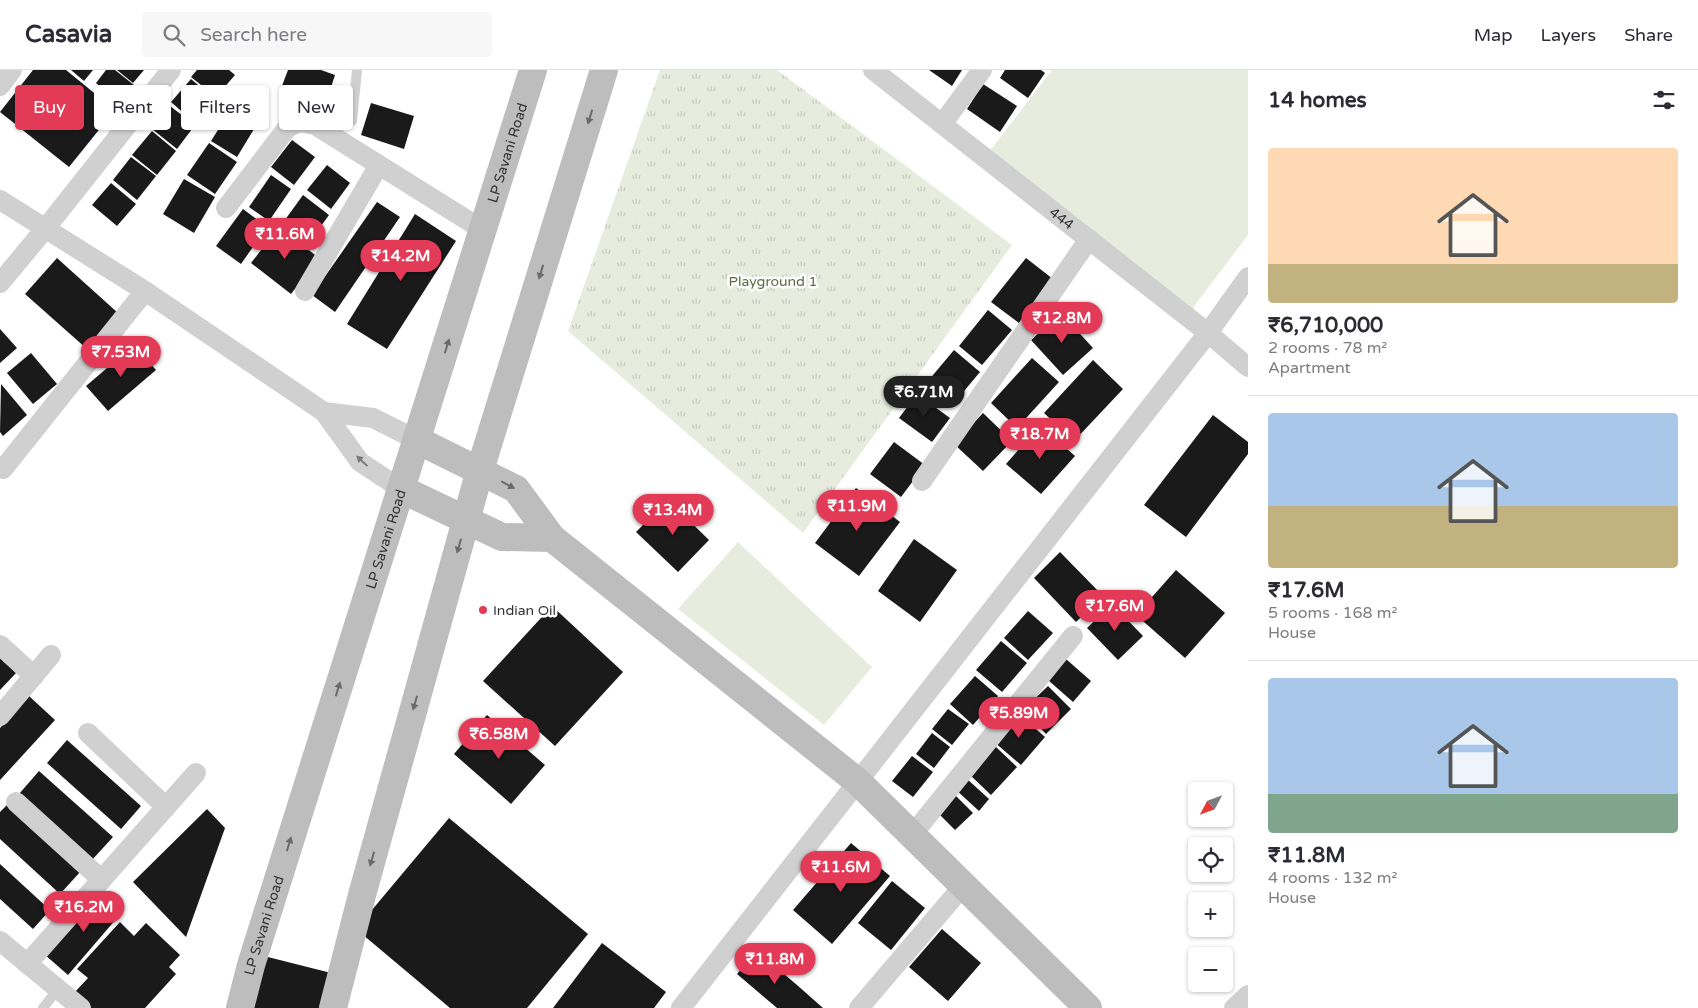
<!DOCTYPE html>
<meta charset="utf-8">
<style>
:root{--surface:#fff;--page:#f7f7f7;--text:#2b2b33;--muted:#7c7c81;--line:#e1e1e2;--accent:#e33b57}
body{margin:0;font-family:"Varela Round",sans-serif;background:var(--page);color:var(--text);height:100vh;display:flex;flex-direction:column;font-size:19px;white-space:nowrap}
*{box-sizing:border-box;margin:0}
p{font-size:16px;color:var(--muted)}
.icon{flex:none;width:28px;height:28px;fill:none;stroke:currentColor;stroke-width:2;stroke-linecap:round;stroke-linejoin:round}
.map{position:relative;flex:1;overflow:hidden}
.side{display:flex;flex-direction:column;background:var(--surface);width:450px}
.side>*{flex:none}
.top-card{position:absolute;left:15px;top:15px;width:475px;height:45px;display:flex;gap:10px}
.needle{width:32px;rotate:229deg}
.fabs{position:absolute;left:1188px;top:712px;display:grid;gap:10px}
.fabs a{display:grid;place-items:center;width:45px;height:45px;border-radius:5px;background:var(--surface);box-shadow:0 1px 4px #0004;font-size:25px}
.price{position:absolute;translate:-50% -42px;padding:0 11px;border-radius:18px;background:var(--accent);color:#fff;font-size:16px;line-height:32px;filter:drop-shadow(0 1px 2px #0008)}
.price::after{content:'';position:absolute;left:50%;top:30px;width:15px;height:11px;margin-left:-8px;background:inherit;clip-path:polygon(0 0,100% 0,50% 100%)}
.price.active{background:#222;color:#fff}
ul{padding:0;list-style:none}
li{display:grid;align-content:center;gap:10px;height:265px;padding:0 20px}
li+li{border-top:1px solid var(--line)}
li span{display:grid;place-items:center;height:155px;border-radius:5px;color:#555}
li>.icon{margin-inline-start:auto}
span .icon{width:90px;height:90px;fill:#fffc;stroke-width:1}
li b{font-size:21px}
h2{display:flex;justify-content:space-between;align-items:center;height:60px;padding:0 20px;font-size:21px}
.chip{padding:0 18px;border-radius:5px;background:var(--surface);box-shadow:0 1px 4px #0004;font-size:18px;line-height:45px}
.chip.active{background:var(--accent);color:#fff}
header{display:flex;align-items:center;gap:30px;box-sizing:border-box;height:70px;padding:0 25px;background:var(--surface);border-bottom:1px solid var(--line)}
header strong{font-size:24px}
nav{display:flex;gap:28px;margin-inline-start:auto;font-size:18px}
.search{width:350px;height:45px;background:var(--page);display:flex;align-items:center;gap:12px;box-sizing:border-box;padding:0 18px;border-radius:5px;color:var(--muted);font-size:19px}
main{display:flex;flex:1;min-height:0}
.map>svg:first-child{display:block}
.grass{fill:#e7ecdf}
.park{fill:url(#park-tufts)}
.building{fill:#1a1a1a}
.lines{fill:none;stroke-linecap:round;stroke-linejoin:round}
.lane{stroke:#d0d0d0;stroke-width:10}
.street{stroke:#d0d0d0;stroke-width:20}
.secondary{stroke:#bdbdbd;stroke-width:28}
.oneway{fill:#6a6a6a}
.oneway2{fill:#7a7a7a}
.poi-dot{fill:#e33b57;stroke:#fff;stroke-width:2}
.labels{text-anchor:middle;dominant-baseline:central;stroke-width:5;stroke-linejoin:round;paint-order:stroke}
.street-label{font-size:14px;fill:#333;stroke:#fff}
.park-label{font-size:14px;fill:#5a6f40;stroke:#fff}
.poi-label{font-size:14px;fill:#333;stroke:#fff;text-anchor:start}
</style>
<header>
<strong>Casavia</strong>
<div class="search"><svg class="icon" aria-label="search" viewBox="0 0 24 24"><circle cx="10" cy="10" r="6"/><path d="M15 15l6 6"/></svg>Search here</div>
<nav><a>Map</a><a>Layers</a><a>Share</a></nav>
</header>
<main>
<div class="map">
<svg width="1248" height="938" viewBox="0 0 1248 938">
<defs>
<pattern id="park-tufts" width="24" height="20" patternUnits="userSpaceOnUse" patternTransform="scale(1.25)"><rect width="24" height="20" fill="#e7ecdf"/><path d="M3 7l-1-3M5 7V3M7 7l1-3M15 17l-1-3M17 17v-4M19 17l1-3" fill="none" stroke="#c7cbc0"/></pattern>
</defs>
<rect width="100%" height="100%" fill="#fff"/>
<!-- grass -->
<g class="grass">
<path d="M1052 0H1248V165L1189 243 985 87Z"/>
<path d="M738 472 872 597 824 655 678 539Z"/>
</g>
<!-- park -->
<path class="park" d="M660 0H777L1012 175 803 463 568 261Z"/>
<!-- building -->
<g class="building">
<path d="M33 0H66L115 40 69 97 0 42Z"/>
<path d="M71 0H93L84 11Z"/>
<path d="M106 0H115L134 15 119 33 96 13Z"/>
<path d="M117 0H144L133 13Z"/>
<path d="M197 0H229L235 5 216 27 191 7Z"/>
<path d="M288 0H321L335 5 325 36 280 21Z"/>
<path d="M929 0H962L952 16Z"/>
<path d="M1005 0H1041L1045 3 1028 28 1000 8Z"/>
<path d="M191 9 217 31 196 54 171 32Z"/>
<path d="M983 14 1017 36 1000 62 967 39Z"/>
<path d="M240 25 265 41 237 87 211 71Z"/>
<path d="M371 33 414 46 404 79 361 65Z"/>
<path d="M170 36 195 55 177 79 152 59Z"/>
<path d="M152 61 176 81 157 105 132 85Z"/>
<path d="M292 70 315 87 294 115 271 97Z"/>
<path d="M209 73 237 92 215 124 187 105Z"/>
<path d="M131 87 156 106 137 130 113 110Z"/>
<path d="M327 95 350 113 331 139 307 120Z"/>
<path d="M271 105 291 119 269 151 249 137Z"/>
<path d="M184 109 215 127 194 163 163 144Z"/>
<path d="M111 113 136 134 117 156 92 135Z"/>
<path d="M303 125 329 145 308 174 282 154Z"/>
<path d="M377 132 400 147 335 242 312 225Z"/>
<path d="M243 139 267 157 241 194 216 176Z"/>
<path d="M415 144 456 171 387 279 347 254Z"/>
<path d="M279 157 319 188 291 224 251 193Z"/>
<path d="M57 188 118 243 87 279 25 224Z"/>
<path d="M1026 188 1053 209 1019 253 991 232Z"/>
<path d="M988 240 1012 260 982 295 959 276Z"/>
<path d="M1061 243 1093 278 1063 305 1031 270Z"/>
<path d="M0 259 17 278 0 293Z"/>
<path d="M134 275 156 300 108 341 86 316Z"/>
<path d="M954 280 980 302 954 333 928 311Z"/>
<path d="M31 283 57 314 33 334 7 303Z"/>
<path d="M1032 288 1059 312 1017 358 991 333Z"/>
<path d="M1093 290 1123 319 1074 371 1044 343Z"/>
<path d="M1 314 27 345 3 366 0 362Z"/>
<path d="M917 324 950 348 932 372 899 348Z"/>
<path d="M983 343 1012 371 983 401 954 374Z"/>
<path d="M1213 345 1248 372V384L1186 467 1144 435Z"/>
<path d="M1040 355 1075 386 1041 424 1006 394Z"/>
<path d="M894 372 925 395 901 427 870 404Z"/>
<path d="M856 418 900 452 859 506 815 473Z"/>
<path d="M668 430 709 470 678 502 636 462Z"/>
<path d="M914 469 957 500 920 552 878 521Z"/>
<path d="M1060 482 1103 526 1076 552 1034 508Z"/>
<path d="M1176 500 1225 543 1185 588 1136 545Z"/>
<path d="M1112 534 1143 566 1118 590 1087 558Z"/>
<path d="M552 536 623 602 555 676 483 611Z"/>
<path d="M1028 541 1053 563 1028 590 1004 568Z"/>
<path d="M1001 571 1027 593 1002 622 976 600Z"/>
<path d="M0 588 16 603 0 620Z"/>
<path d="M1066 589 1091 611 1073 632 1048 610Z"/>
<path d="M975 606 998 626 973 655 950 634Z"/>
<path d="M1048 616 1071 639 1046 664 1023 640Z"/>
<path d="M29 626 55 650 0 710V658Z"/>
<path d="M948 639 969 654 952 675 932 659Z"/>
<path d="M1018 643 1045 667 1021 695 993 671Z"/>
<path d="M487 645 545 695 511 734 454 684Z"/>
<path d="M932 663 950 677 934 698 916 684Z"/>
<path d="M67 670 141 736 121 759 47 693Z"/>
<path d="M995 676 1017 697 991 725 969 704Z"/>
<path d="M912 686 933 702 913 727 892 711Z"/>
<path d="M39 701 113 767 92 790 19 724Z"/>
<path d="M966 708 989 729 979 741 955 719Z"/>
<path d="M953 723 973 743 955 760 936 741Z"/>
<path d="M7 735 81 801 60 824 0 769V742Z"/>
<path d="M207 739 225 758 186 867 133 812Z"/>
<path d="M449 748 588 864 527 938H450L356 859Z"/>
<path d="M851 773 890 806 832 874 793 840Z"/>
<path d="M0 794 50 840 33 859 0 829Z"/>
<path d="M892 811 925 838 891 880 858 853Z"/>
<path d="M100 820 123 841 68 905 44 884Z"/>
<path d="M120 852 134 866 146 853 180 885 169 897 176 904 145 938H89L73 924 88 908 77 899Z"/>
<path d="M942 859 981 893 948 931 909 897Z"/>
<path d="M602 873 666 922 654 938H553Z"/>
<path d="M757 881 797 915 823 938H777L737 904Z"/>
<path d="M252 883 347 907 339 938H238Z"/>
</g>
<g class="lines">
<!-- lane -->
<g class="lane">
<path d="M352 51 357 0"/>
<path d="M43 938 58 919"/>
</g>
<!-- street -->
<g class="street">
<path id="s1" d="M873 0 1208 263 1248 297"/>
<path d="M0 16 12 0"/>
<path d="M942 54 982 0"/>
<path d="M0 130 145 221 324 342"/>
<path d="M226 138 287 58 300 52 315 55 483 160"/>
<path d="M0 213 45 159 171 0"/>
<path d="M305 221 379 95"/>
<path d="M3 399 145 221"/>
<path d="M922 411 1089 169"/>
<path d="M401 419 360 392 324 342 373 348 417 370"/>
<path d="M0 575 34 606"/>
<path d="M0 646 51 585"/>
<path d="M88 663 166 737"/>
<path d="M16 732 102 810"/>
<path d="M912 765 1073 566"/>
<path d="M0 871 81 938"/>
<path d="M27 894 196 703"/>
<path d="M681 938 1208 263 1248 207"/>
<path d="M859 938 963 816"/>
<path d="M1234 938 1248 925"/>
</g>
<!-- secondary -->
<g class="secondary">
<path d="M417 370 516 419 552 468 857 711 1088 938"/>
<path d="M401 419 502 467 552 468"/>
<path id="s2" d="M240 938 251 895C345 597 440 299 533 0"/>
<path d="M333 938 362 825 480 400 604 0"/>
</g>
</g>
<!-- one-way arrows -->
<defs><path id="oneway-solid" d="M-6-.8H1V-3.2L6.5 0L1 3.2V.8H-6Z" transform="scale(1.25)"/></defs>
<g class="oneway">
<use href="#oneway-solid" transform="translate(590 47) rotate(107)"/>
<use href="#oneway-solid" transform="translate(541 202) rotate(107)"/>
<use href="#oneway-solid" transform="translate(447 276) rotate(-73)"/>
<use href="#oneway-solid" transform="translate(508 415) rotate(28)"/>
<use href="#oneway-solid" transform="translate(459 476) rotate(106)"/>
<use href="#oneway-solid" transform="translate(338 619) rotate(-73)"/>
<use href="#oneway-solid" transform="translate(415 633) rotate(106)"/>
<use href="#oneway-solid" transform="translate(289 774) rotate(-73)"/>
<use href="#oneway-solid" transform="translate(372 789) rotate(106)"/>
</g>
<use class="oneway2" href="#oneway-solid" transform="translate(362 391) rotate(-137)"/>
<!-- markers -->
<circle class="poi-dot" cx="483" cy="540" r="5"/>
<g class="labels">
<!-- street labels -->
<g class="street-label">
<text stroke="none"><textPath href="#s2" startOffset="896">LP Savani Road</textPath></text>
<text stroke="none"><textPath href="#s1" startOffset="240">444</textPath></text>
<text stroke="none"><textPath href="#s2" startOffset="491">LP Savani Road</textPath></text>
<text stroke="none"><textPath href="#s2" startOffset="86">LP Savani Road</textPath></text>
</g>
<!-- park labels -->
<g class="park-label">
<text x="773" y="211">Playground 1</text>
</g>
<!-- poi labels -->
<g class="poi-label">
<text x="493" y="540">Indian Oil</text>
</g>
</g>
</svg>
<div class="fabs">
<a><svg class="needle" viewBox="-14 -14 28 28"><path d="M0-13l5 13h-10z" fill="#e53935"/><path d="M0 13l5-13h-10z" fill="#7c7c81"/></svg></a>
<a><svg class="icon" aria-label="locate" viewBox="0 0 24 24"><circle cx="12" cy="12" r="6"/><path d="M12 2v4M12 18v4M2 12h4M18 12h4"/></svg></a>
<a>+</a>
<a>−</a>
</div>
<b class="price" style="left:285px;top:190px">₹11.6M</b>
<b class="price" style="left:401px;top:212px">₹14.2M</b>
<b class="price" style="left:1062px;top:274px">₹12.8M</b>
<b class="price" style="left:121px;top:308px">₹7.53M</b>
<b class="price active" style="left:924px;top:348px">₹6.71M</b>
<b class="price" style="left:1040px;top:390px">₹18.7M</b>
<b class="price" style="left:857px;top:462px">₹11.9M</b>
<b class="price" style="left:673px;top:466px">₹13.4M</b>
<b class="price" style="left:1115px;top:562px">₹17.6M</b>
<b class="price" style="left:1019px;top:669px">₹5.89M</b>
<b class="price" style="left:499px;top:690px">₹6.58M</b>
<b class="price" style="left:841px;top:823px">₹11.6M</b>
<b class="price" style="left:84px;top:863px">₹16.2M</b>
<b class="price" style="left:775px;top:915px">₹11.8M</b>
<div class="top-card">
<a class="chip active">Buy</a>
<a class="chip">Rent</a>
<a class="chip">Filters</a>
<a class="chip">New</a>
</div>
</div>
<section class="side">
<h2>14 homes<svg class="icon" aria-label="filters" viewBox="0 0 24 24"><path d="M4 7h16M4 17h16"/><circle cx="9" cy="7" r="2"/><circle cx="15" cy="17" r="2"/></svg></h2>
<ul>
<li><span style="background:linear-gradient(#ffd9b3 75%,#c2b280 0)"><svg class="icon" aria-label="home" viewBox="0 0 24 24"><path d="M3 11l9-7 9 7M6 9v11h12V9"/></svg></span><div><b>₹6,710,000</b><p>2 rooms · 78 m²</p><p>Apartment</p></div></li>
<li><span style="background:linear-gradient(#a9c7e8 60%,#c2b280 0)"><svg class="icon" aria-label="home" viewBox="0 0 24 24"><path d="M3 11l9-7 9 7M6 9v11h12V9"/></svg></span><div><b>₹17.6M</b><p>5 rooms · 168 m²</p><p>House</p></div></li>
<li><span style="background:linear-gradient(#a9c7e8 75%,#7fa58c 0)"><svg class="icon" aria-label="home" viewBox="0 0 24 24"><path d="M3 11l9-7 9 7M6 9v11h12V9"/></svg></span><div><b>₹11.8M</b><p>4 rooms · 132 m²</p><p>House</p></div></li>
</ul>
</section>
</main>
